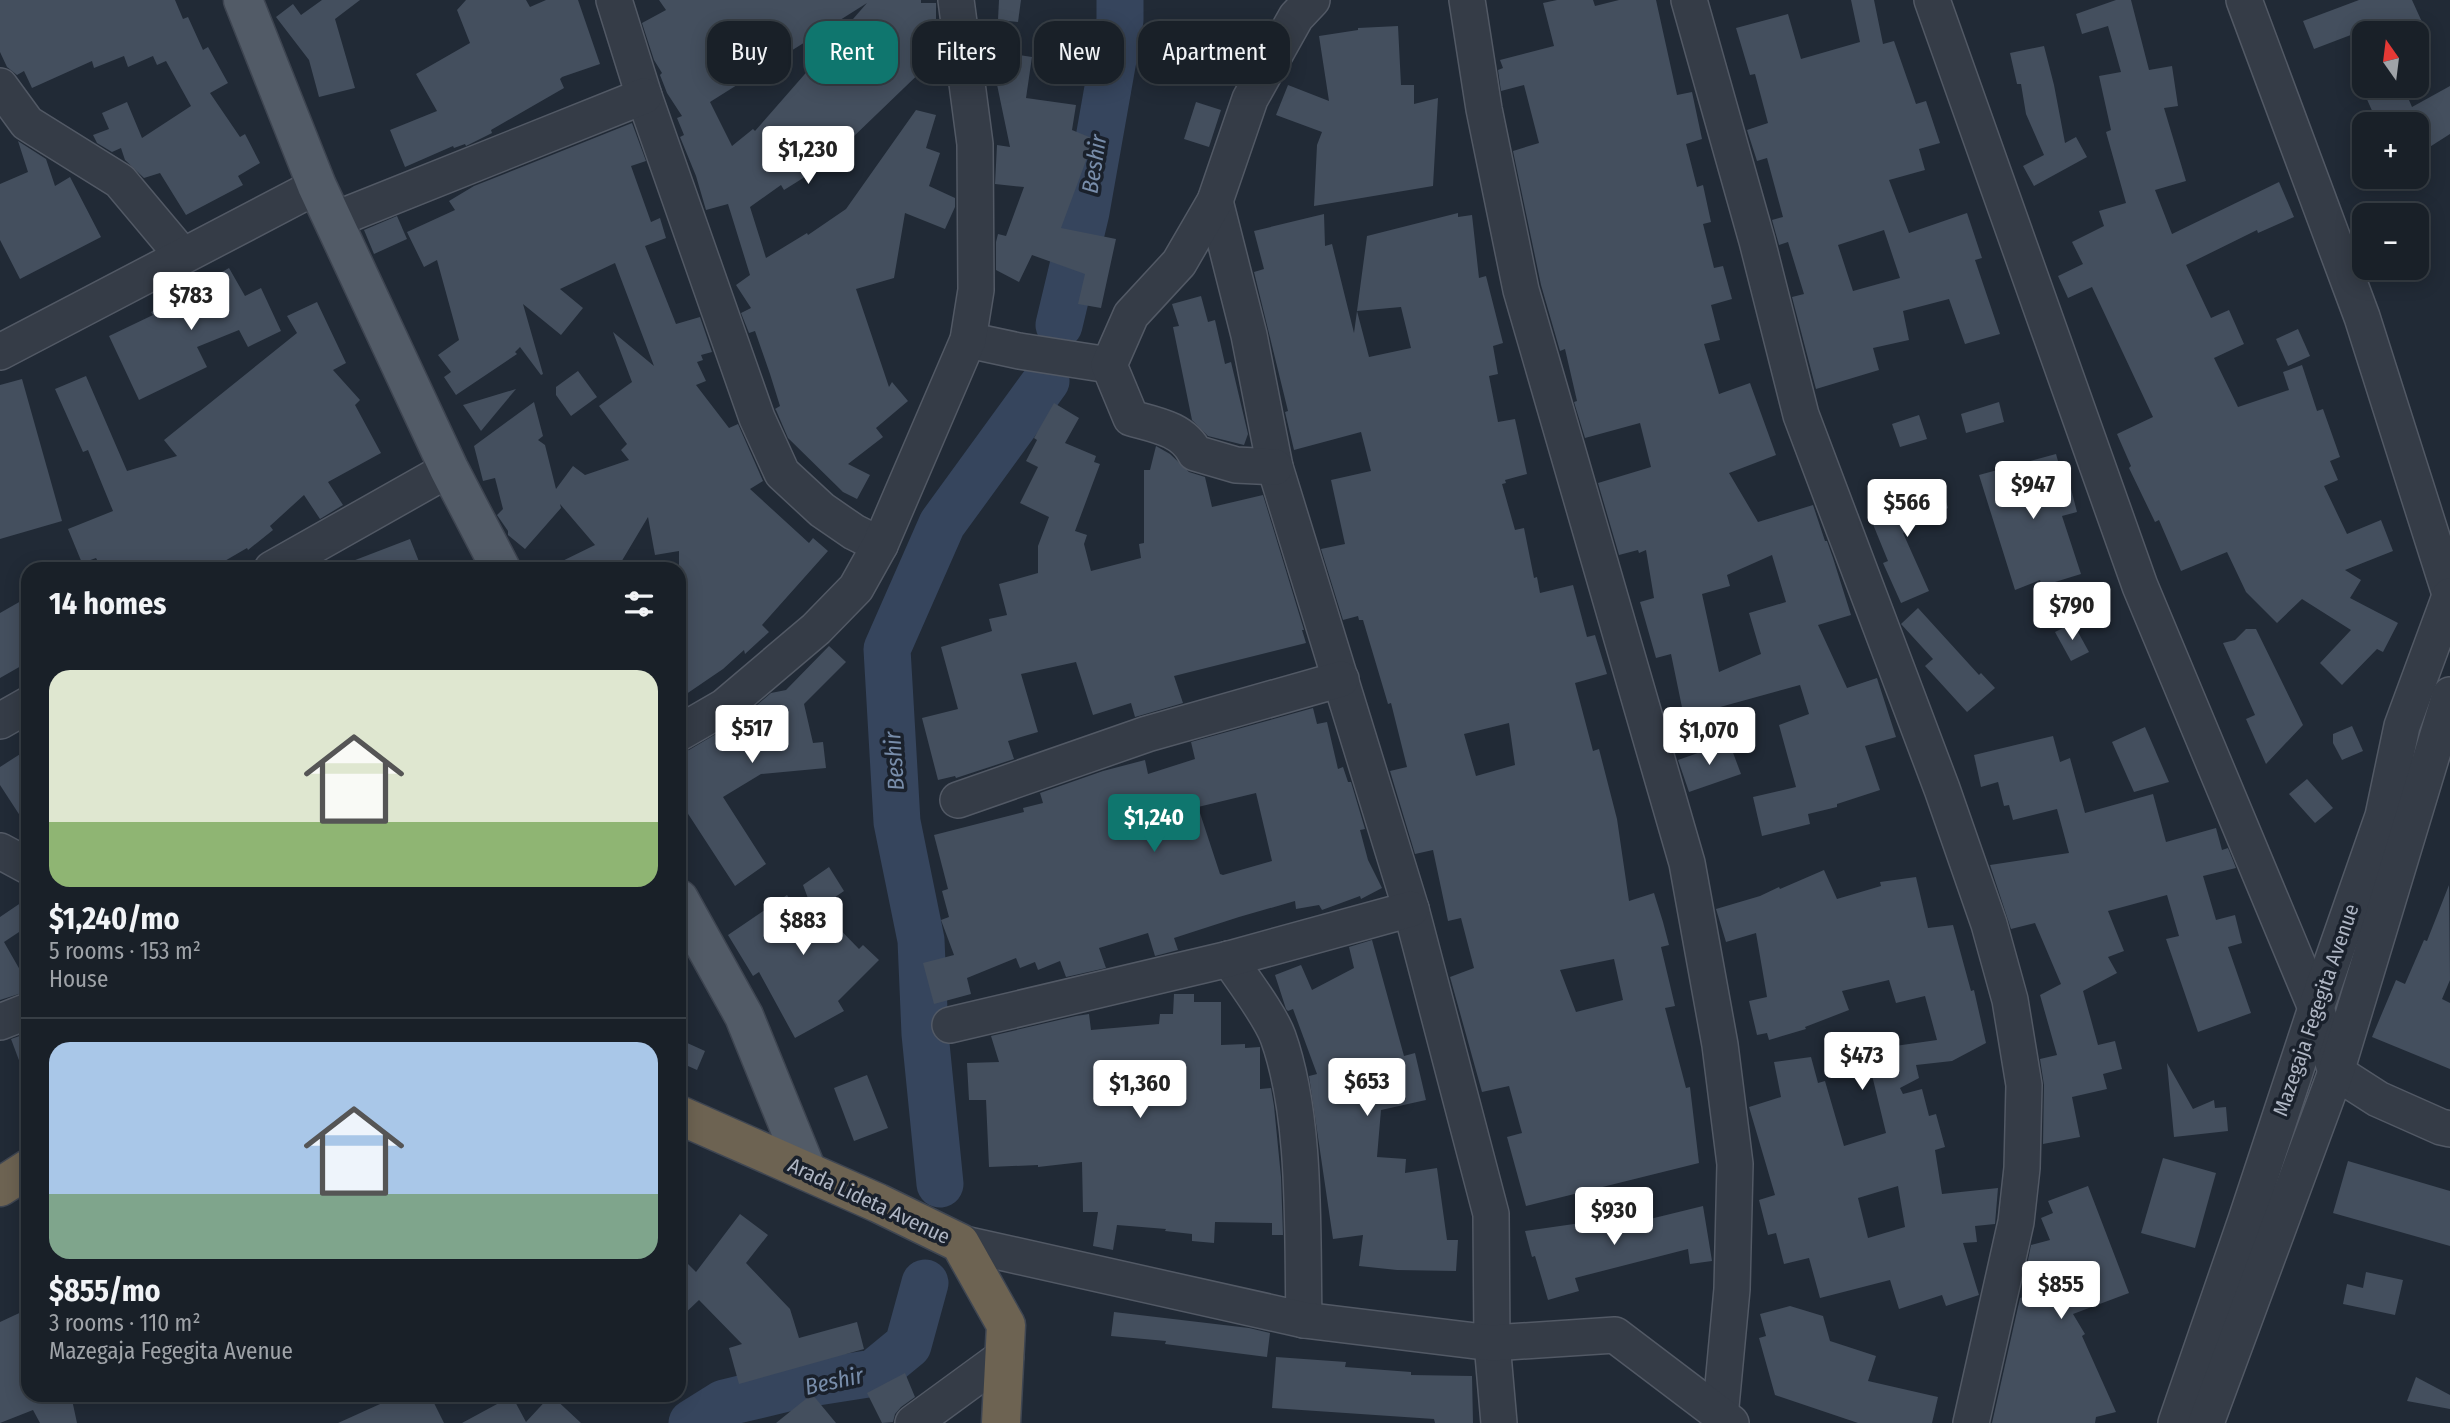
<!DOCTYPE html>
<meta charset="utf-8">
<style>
:root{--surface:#192028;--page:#222830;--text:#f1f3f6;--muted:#9fa3a8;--line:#373e45;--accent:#0f766e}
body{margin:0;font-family:"Fira Sans Condensed",sans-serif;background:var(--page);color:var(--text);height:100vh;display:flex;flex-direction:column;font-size:26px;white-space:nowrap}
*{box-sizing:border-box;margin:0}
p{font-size:23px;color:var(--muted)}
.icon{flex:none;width:38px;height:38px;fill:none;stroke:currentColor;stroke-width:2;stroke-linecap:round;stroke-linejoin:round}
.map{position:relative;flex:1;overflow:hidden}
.sheet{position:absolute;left:21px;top:562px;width:665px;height:840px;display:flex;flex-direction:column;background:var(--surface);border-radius:21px;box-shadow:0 4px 18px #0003,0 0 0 2px var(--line)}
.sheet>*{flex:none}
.banner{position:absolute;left:707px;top:21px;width:665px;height:63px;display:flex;gap:14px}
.needle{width:46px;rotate:346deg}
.controls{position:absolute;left:2352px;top:21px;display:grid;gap:14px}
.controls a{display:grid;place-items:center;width:77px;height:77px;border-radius:14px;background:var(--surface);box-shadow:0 4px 18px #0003,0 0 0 2px var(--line);font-size:35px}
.price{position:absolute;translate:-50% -60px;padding:0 16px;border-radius:7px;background:#fff;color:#222;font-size:23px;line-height:46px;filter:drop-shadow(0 2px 4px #0008)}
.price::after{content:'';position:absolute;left:50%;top:42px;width:21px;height:16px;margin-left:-10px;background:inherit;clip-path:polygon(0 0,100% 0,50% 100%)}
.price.current{background:var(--accent);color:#fff}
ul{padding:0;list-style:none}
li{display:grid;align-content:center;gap:14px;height:371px;padding:0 28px}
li+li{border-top:2px solid var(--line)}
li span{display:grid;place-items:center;height:217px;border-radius:21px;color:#555}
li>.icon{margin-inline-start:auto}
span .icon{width:126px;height:126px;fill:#fffc;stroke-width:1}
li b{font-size:30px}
h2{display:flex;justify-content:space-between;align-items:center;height:84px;padding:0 28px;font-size:30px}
.chip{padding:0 24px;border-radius:21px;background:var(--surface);box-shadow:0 4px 18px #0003,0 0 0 2px var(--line);font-size:24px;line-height:63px}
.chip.current{background:var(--accent);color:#fff}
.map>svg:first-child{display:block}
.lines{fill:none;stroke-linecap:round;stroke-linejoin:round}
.river{stroke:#36455d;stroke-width:47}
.building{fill:#444f5e;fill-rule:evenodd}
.minor-casing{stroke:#525965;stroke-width:38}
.major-casing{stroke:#3e4551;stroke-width:41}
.highway-casing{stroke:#3f4652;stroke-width:41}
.minor{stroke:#353c47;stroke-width:35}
.major{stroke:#525b67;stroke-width:38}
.highway{stroke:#6d6352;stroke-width:38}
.labels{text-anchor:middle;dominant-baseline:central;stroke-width:7;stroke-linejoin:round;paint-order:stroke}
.street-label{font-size:21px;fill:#afb6c4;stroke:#1a212c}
.water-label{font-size:23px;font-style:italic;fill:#788daa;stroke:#1a212c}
</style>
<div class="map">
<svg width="2450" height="1423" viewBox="0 0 2450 1423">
<rect width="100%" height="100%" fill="#212a36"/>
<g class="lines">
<!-- river -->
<g class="river">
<path d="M1059 325 1086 212 1120 20V0"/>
<path d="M940 1184 925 1034 921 940 897 822 887 649 942 524 1046 381"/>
<path d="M692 1423 724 1403 804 1384 874 1373 908 1345 925 1283"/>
</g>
</g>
<!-- building -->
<g class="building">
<path d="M0 0H175L183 19 188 17 203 50 208 47 228 83 210 93 240 137 245 134 260 163 238 176 243 185 186 215 160 173 144 178 125 160 121 148 112 152 97 143 93 135 109 129 102 113 127 102 142 138 191 106 166 61 157 65 153 56 128 67 124 56 94 68 92 61 32 88 24 71 17 75 7 67 0 52Z"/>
<path d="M322 0H360L335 19 355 88 319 97 309 60 276 17 293 4 301 15Z"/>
<path d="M466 0H526L530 7 546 0H578L600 64 562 77 560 79 564 88 491 130 492 133 466 146 465 144 454 148 453 146 405 167 390 130 437 111 416 74 470 43 457 10Z"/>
<path d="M659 0H921V3H936V23L931 62 824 165 784 190 781 185 750 207 766 258 807 233 808 235 846 209 916 110 936 115 926 148 940 153 929 186 955 198V207L945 229 905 213 894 278 856 289 889 387 892 382 908 401 876 428 883 437 848 464 870 475 857 499 843 492 788 438 776 410 775 409 780 406 770 374 755 331 749 333 741 313 751 308 736 285 750 275 728 204 706 210 696 176 680 137 684 135 677 118 682 116 667 93 660 75 662 73 654 60 642 23 666 10ZM867 3 755 131 753 129 732 146 710 102Z"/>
<path d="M999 0H1021L1018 22 998 20Z"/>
<path d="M1557 0H1593L1595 6 1619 0H1656L1677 95 1692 92 1702 139 1686 144 1697 187 1703 185 1711 222 1703 224 1714 268 1723 266 1732 299 1711 305 1720 340 1704 344 1719 394 1750 383 1776 455 1729 473 1758 522 1813 505 1825 541H1827L1833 558 1851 615 1818 625 1847 688 1877 678 1896 737 1865 746 1880 790 1837 804V807L1808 814 1810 824 1762 836 1753 797 1796 787 1779 725 1809 714 1800 685 1684 717 1671 654 1656 658 1640 602 1654 598 1646 550 1639 553 1638 550 1619 555 1598 483 1651 467 1640 423 1585 438 1574 402 1577 401 1565 349 1560 351 1541 285 1513 151 1539 143 1524 85 1501 91 1498 70 1503 68 1500 60 1554 46 1543 3ZM1772 555 1786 602 1749 613 1761 654 1719 672 1702 594 1730 586 1727 575Z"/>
<path d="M1851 0H1874L1883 44 1894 41 1916 104 1926 101 1940 143 1919 149 1925 170 1889 180 1909 233 1967 213 1982 258 1975 260 2000 334 1965 344 1949 299 1903 311 1909 340 1873 348 1879 370 1816 389 1792 297 1804 294 1788 242 1779 245 1772 220 1783 217 1767 158 1757 161 1747 130 1768 123 1755 74 1750 75 1736 28 1788 14 1801 59 1860 42ZM1884 230 1900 278 1853 291 1838 245Z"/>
<path d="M2116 0H2131L2149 70 2172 66 2178 106 2164 108 2186 181 2155 190 2172 234 2279 182 2294 217 2258 233 2257 230 2186 265 2211 318 2229 310 2244 344 2214 358 2238 407 2289 390 2283 372 2302 365 2317 411 2323 409 2340 457 2330 461 2338 480 2324 486 2347 534 2381 520 2393 551 2345 570 2361 580 2350 598 2398 623 2383 652 2377 649 2342 685 2320 663 2351 630 2302 599 2277 623 2246 592 2227 552 2181 571 2159 520 2155 522 2129 468 2131 466 2117 434 2153 417 2092 287 2068 298 2058 276 2083 264 2072 242 2104 226 2099 211 2126 203 2106 132 2111 130 2099 76 2121 72 2108 26 2082 34 2076 14Z"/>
<path d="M2359 0H2412L2427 33H2381L2377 25 2314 49 2303 21Z"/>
<path d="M1398 26 1401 85H1414V104L1438 98 1433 186 1314 206 1317 145 1322 132 1276 115 1288 85 1329 101 1319 36 1358 30V28Z"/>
<path d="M1252 28 1254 50 1246 66 1224 68 1220 32Z"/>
<path d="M2044 46 2054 85 2065 143 2076 137 2087 157 2034 186 2023 166 2044 155 2026 114 2021 84H2017L2010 53Z"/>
<path d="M999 52 1032 57 1026 98 1076 105 1072 130 1094 139 1061 228 1116 239 1101 308 1078 304 1085 274 1032 255 1019 282 996 270V242L998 234 1006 236 1024 187 995 184 997 145 1010 147 995 75Z"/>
<path d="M2361 86H2403L2412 107 2450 86V134L2417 155V124H2378Z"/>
<path d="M1196 102 1221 110 1209 147 1184 139Z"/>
<path d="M632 123 646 161 631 166 651 222 660 218 666 238 645 246 676 324 700 317 712 352 701 355 703 360 697 362 706 381 696 385 729 428 738 424 763 481 750 489 809 543 813 538 828 551 762 625 769 632 745 654 744 650 723 669 679 699V551L655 555 648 517 617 569H546L595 545 560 504 561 508 525 549 508 535V531L497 515 503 509 495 478 483 481 474 446 534 402 543 436 538 440 545 445 556 489 573 466 585 475 629 460 621 450 627 444 599 406 632 382 613 332 654 366 615 263 560 289 583 308 561 335 523 304 543 374 541 375 520 347 515 352 517 354 456 395 444 377 451 372 438 355 459 340 437 260 424 267 407 232 455 210 449 201 474 186Z"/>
<path d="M18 141 46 159 55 186 70 177 101 237 20 279 0 240V184L28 172Z"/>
<path d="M1458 213V217L1472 215 1479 278 1486 276 1503 343 1493 346 1498 374 1489 376 1498 422 1515 419 1527 474 1505 480 1506 483 1502 484 1515 530 1524 528 1534 578 1537 577 1540 593 1573 585 1587 637 1595 635 1607 674 1575 683 1593 751 1599 749 1617 819 1629 901 1654 893 1663 922 1669 945 1661 947 1675 1006 1665 1008 1686 1088 1690 1087 1699 1163 1526 1206 1507 1137 1522 1133 1509 1086 1482 1092 1450 977 1474 968 1461 918 1448 921 1433 850 1415 854 1390 771 1407 767 1391 703 1388 704 1363 620H1359L1358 616 1343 620 1321 549 1345 544 1331 480 1371 471 1361 432 1294 450 1285 412 1288 411 1254 272 1264 269 1254 231 1324 214 1325 246 1332 244 1354 333 1357 311 1369 357 1411 348 1401 307 1357 311 1367 236ZM1509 723 1515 765 1476 776 1464 734ZM1614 959 1623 1000 1576 1012 1560 970Z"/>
<path d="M397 216 407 239 374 254 364 230Z"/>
<path d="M229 268 245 296 261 288 281 331 248 347 239 330 197 347 207 367 139 400 109 336 153 315 151 312 200 288 198 286Z"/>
<path d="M1201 296 1208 322 1215 320 1225 364 1231 362 1248 434 1244 445 1208 436 1192 420 1173 327 1179 326 1172 304Z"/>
<path d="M317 302 346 363 333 370 360 400 355 405 381 453 328 482 343 505 320 519 304 495 270 526 273 530 248 550 247 548 211 569H102L96 558 82 563 68 529 113 511 88 450 83 452 55 389 86 376 127 471 177 456 164 440 297 333 287 316Z"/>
<path d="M2298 329 2310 356 2288 366 2276 339Z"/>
<path d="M578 371 597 397 571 416 556 395V387Z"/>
<path d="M22 379 62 521 0 539V385Z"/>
<path d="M516 389 481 431 463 405Z"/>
<path d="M1999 402 2004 422 1966 433 1961 414Z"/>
<path d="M1054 403 1079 418 1065 443 1096 456 1094 462 1100 464 1075 531 1087 535 1084 544 1091 571 1141 558 1139 544 1144 543V470H1150L1156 446 1170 454 1189 472 1205 477 1212 507 1263 495 1304 630H1302L1306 643 1174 676 1183 703 1135 717 1131 703 1093 715 1076 662 1021 674 1038 732 1008 741 1014 759 956 778 955 776 938 780 922 718 958 709 941 647 992 631 989 619 1007 615 999 584 1038 573V546L1049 517 1020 503 1038 467 1026 461 1037 440 1034 438Z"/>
<path d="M1919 415 1927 439 1900 447 1892 424Z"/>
<path d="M2056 454 2065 486 2070 485 2077 512 2062 516 2081 574 2042 586 2040 580 2015 590 1979 475Z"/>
<path d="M1940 482 1948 508 1903 533 1929 591 1901 603 1883 563 1888 561 1870 517 1893 508Z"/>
<path d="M410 539 422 569H337V567Z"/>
<path d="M28 597V662L0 678V613Z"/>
<path d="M1918 608 1979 675 1981 673 1995 688 1967 712 1925 666 1933 659 1901 624Z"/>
<path d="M2073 623 2089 652 2071 661 2055 632Z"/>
<path d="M2246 629H2256L2303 725 2266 764 2246 719 2255 715 2223 643 2235 640Z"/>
<path d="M829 646 846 662 804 704 813 743 823 742 826 768 761 774 723 797 766 864 735 886 681 803 688 799 679 784V753L689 750 743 718 762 728 757 705 771 693 786 690Z"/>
<path d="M1313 708 1317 724 1327 722 1338 769 1343 767 1348 782H1351L1365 829 1360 830 1368 860 1382 888 1361 899 1360 896 1322 910 1319 905 1296 909 1295 901 1239 917 1174 938 1178 950 1155 956 1148 933 1099 948 1106 968 1066 977 1060 961 1038 970 1035 962 1020 968 1016 958 967 978 971 994 934 1004 923 963 954 955 941 920 949 917 942 891 948 889 934 835 1024 812 1023 808 1043 803 1040 793 1103 771 1145 760 1148 774 1195 759 1191 742ZM1256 793 1272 861 1223 875 1220 874 1198 807Z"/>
<path d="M2352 726 2363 751 2342 760 2333 743V734Z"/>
<path d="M2145 727 2169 782 2134 792 2112 742Z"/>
<path d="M2053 736 2060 762 2070 758 2085 813 2153 794 2166 842 2216 828 2222 850 2228 848 2236 868 2203 876 2216 920 2235 915 2242 943 2228 947 2251 1013 2198 1032 2166 939 2179 936 2167 895 2108 911 2124 951 2108 957 2117 973 2083 991 2098 1045 2115 1041 2122 1069 2103 1074 2107 1089 2072 1097 2080 1137 2043 1144 2044 1085 2040 1059 2057 1055 2040 995 2061 984 2035 923 2011 929 1990 865 2069 853 2057 809 2013 820 2009 805 2004 806 1998 782 1981 787 1974 755Z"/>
<path d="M1729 742 1741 774 1689 792 1678 760Z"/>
<path d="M28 749V828L0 785V767Z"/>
<path d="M2307 779 2333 808 2315 823 2289 794Z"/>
<path d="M829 867 844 891 819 908 859 949 863 945 879 960 838 1001 844 1011 795 1038 759 972 753 976 728 935 787 895 815 936 821 933 803 885Z"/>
<path d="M1824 870 1837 899 1881 886 1880 882 1916 877 1928 928 1953 925 1971 991 1974 990 1986 1043 1952 1061 1916 1065 1919 1078 1900 1088 1903 1094 1922 1089 1929 1116 1936 1114 1945 1147 1935 1150 1942 1194 1998 1188 1995 1224 1975 1226 1977 1242 1963 1243 1979 1295 1946 1306 1942 1295 1899 1309 1890 1280 1820 1298 1809 1258 1784 1264 1776 1233 1768 1235 1759 1200 1775 1195 1749 1107 1781 1097 1774 1062 1811 1057 1818 1083 1825 1081 1844 1146 1886 1133 1870 1067 1897 1059 1895 1046 1937 1040 1925 996 1896 1003 1889 980 1842 991 1849 1010 1805 1027 1806 1029 1769 1040 1767 1033 1757 1035 1749 1001 1767 997 1756 933 1726 942 1716 909 1760 896 1779 887 1780 889ZM1898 1186 1905 1227 1868 1238 1858 1198Z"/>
<path d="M2449 885 2450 980 2442 999 2450 1003V1069L2372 1037 2396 980 2405 984 2424 940 2427 941Z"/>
<path d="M28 898V926L4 942 28 984V991L0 1000V917Z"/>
<path d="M1372 940 1404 1056 1415 1053 1426 1100 1381 1110 1377 1157 1406 1159 1405 1173 1437 1168 1447 1240H1458L1456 1271 1397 1270 1359 1266 1363 1235 1333 1239 1309 1076 1317 1074 1293 1009 1288 1011 1286 1009 1275 975 1301 965 1312 990 1354 968 1349 947Z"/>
<path d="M1174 994H1194V1002H1221V1045L1245 1044V1048L1260 1047V1089L1271 1088 1274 1106 1281 1177 1283 1235H1272V1223L1215 1222 1214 1243 1192 1241V1234L1165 1231 1166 1229 1117 1225 1113 1250 1093 1246 1098 1212H1083L1082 1162 1038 1167V1165L989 1167 986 1100H969L967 1063 999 1062 991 1036 1076 1016 1089 1014 1091 1030 1159 1024 1160 1014H1173Z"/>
<path d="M28 1033V1078L26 1079 11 1039Z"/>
<path d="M685 1042 705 1051 697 1070 679 1062V1055Z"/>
<path d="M2167 1063 2193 1109 2214 1100 2215 1108 2226 1107 2228 1131 2174 1137Z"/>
<path d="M867 1075 888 1128 854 1141 834 1088Z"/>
<path d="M2163 1158 2216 1173 2195 1248 2141 1233Z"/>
<path d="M2348 1161 2450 1191V1246L2333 1213Z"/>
<path d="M2088 1186 2129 1293 2073 1314 2085 1334 2082 1336 2116 1412 2096 1417 2095 1423H1992L2020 1298 2038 1292 2028 1260 2031 1245 2050 1240 2041 1218 2053 1213 2048 1201Z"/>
<path d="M1703 1206 1712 1261 1690 1264 1688 1249 1575 1278 1579 1291 1548 1300 1535 1256 1532 1257 1525 1231 1595 1221 1597 1232Z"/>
<path d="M740 1214 768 1235 746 1263 790 1309 799 1338 857 1322 864 1349 739 1384 729 1348 742 1344 699 1300 679 1319V1255L696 1272Z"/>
<path d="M2366 1272 2403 1280 2395 1315 2343 1304 2347 1284 2363 1288Z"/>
<path d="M1790 1306 1823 1316 1830 1341 1876 1356 1868 1381 1938 1397 1932 1423H1858L1775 1395 1759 1338 1766 1336 1760 1314Z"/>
<path d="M28 1309V1395H71L77 1423H40L33 1410 0 1423V1322Z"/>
<path d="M1114 1312 1249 1328 1270 1333 1267 1357 1165 1344 1166 1341 1111 1336Z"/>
<path d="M1276 1357 1346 1362 1345 1367 1411 1372V1375L1472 1376 1473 1423H1435L1434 1419 1272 1408Z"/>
<path d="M905 1373 915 1397 901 1407 895 1414 893 1422 882 1423 867 1393Z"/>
<path d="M2416 1377 2450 1395V1409L2407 1401Z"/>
<path d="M812 1394 836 1423H776Z"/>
<path d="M400 1395H430L444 1423H338Z"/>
<path d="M551 1395 581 1423H462L512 1396 526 1422Z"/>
</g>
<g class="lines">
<!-- minor casing -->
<g class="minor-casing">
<g id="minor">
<path d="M614 0 644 96 757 418 782 473 822 510 854 532 880 545"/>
<path d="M1467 0 1484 109 1521 290 1687 863 1720 1045 1735 1164 1732 1289 1720 1417"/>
<path d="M1689 0 1757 241 1801 415 1942 789 1989 924 2010 1000 2024 1085 2022 1168 2016 1222 1971 1423"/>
<path d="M1932 0 2140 586 2316 1008 2336 1072 2378 1099 2441 1127 2450 1129"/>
<path d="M2244 0 2362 317 2450 594"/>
<path d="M0 86 27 123 120 181 182 255"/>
<path d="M1215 201 1249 335 1275 467 1411 909 1491 1214 1492 1343 1499 1423"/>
<path d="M334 220 644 96"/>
<path d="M968 340 1019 351 1109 365"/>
<path d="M0 352 317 186"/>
<path d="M1275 467 1236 465 1195 453C1183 429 1156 425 1131 418L1109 365 1131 315 1179 263 1215 201 1250 99 1296 17 1312 0"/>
<path d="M272 569 449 469"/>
<path d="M0 721 28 705"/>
<path d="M679 733 724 707 816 629 856 588 880 545 968 340 976 290 975 144 956 0"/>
<path d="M958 800 1147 734 1341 679"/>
<path d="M0 851 28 866"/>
<path d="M1229 959C1243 980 1270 1015 1278 1037 1307 1118 1302 1233 1304 1320"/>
<path d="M0 1022 28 1011"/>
<path d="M950 1025 1229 959 1411 909"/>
<path d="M960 1243 1304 1320 1492 1343 1615 1335 1731 1423"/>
<path d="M913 1423 1006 1355"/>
<path d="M2176 1423 2246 1220 2316 1008 2383 816 2402 726 2450 596"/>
<path d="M2206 1423 2336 1072 2450 695"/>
</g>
</g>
<!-- major casing -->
<g class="major-casing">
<g id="major">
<path d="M243 0 317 186 449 469 501 569"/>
<path d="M679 899 744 1016 807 1171"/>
</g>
</g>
<!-- highway casing -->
<g class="highway-casing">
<g id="highway">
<path d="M679 1115 878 1203 960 1243 1006 1325 1001 1423"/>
<path d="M0 1187 28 1169"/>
</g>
</g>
<!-- minor -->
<use href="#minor" class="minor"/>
<!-- major -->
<use href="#major" class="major"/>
<!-- highway -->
<use href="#highway" class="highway"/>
</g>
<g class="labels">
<!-- street labels -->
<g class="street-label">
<text transform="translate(2316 1010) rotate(-71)">Mazegaja Fegegita Avenue</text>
<text transform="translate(869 1201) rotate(25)">Arada Lideta Avenue</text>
</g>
<!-- water labels -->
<g class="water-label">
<text transform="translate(1094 164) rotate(-81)">Beshir</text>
<text transform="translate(894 761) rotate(-94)">Beshir</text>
<text transform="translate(834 1381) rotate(-12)">Beshir</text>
</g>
</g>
</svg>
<div class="controls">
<a><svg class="needle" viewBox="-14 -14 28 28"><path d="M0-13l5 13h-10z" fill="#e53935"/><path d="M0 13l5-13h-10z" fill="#9fa3a8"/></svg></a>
<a>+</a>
<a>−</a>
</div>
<b class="price" style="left:808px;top:186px">$1,230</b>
<b class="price" style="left:191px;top:332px">$783</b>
<b class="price" style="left:2033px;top:521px">$947</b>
<b class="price" style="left:1907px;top:539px">$566</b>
<b class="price" style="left:2072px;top:642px">$790</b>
<b class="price" style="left:752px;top:765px">$517</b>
<b class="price" style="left:1709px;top:767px">$1,070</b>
<b class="price current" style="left:1154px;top:854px">$1,240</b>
<b class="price" style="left:803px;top:957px">$883</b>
<b class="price" style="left:1862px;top:1092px">$473</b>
<b class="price" style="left:1367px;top:1118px">$653</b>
<b class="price" style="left:1140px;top:1120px">$1,360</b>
<b class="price" style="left:1614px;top:1247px">$930</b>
<b class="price" style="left:2061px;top:1321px">$855</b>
<div class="banner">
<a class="chip">Buy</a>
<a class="chip current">Rent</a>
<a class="chip">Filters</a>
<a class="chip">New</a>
<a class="chip">Apartment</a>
</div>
<section class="sheet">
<h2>14 homes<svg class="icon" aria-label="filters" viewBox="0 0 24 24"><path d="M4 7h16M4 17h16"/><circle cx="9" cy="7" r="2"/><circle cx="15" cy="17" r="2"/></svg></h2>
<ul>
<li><span style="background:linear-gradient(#dfe7d0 70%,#8fb573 0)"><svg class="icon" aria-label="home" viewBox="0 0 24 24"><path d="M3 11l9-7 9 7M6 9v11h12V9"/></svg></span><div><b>$1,240/mo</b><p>5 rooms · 153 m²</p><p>House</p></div></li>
<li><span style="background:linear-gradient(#a9c7e8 70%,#7fa58c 0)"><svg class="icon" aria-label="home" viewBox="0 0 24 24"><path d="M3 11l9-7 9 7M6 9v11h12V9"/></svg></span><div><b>$855/mo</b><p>3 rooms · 110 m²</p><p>Mazegaja Fegegita Avenue</p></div></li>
</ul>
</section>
</div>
